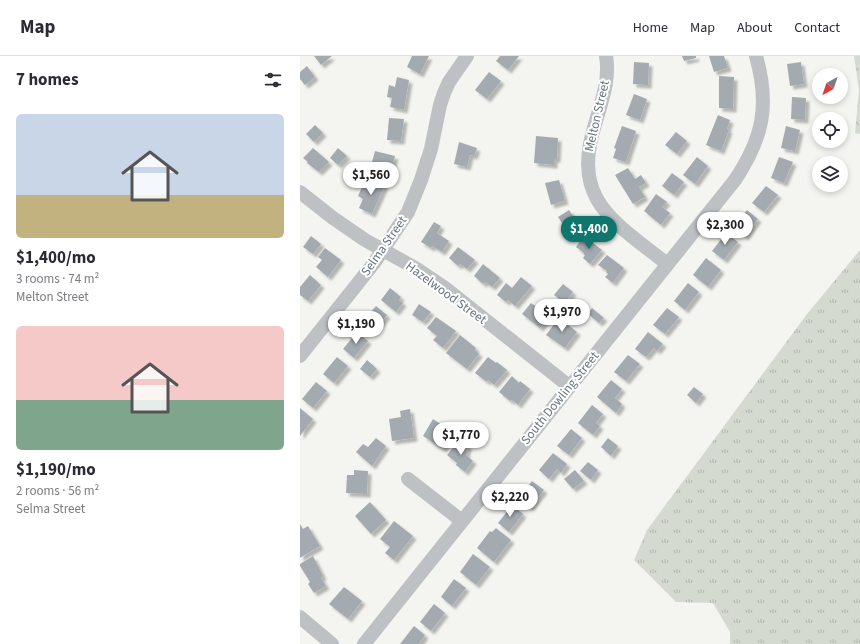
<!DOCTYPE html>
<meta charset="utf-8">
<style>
:root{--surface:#fff;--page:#f2f2f3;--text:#2b2b33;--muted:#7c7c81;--line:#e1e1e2;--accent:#0f766e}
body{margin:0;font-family:"Source Sans 3",sans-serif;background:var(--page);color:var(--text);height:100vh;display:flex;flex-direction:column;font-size:15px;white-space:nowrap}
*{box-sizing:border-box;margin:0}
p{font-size:13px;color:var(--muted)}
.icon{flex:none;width:22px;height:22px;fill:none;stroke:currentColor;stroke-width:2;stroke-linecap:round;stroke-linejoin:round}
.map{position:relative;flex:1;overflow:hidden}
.sheet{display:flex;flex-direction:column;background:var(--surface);width:300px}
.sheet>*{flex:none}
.needle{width:26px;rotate:220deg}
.tools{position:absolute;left:512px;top:12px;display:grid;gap:8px}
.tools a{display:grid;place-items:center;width:36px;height:36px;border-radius:50%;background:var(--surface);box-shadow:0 2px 6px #0003;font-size:20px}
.price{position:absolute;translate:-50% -34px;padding:0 9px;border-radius:14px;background:#fff;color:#222;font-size:13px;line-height:26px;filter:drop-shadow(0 1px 2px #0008)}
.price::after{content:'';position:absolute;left:50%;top:24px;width:12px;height:9px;margin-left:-6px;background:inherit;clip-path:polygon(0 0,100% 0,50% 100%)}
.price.current{background:var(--accent);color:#fff}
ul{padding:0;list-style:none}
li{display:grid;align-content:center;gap:8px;height:212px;padding:0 16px}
li span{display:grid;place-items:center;height:124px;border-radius:6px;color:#555}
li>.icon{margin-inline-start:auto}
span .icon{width:72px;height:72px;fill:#fffc;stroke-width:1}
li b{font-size:17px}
h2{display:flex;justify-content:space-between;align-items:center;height:48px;padding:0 16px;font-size:17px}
header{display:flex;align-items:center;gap:24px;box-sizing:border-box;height:56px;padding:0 20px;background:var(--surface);border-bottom:1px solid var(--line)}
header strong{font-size:19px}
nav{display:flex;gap:22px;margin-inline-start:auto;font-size:14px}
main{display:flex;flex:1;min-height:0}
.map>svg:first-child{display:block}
.grass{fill:url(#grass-tufts)}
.forest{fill:url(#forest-crowns)}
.building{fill:#a4abb0;filter:url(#shadow)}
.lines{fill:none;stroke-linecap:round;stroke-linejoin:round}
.minor{stroke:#bdc1c4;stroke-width:14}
.labels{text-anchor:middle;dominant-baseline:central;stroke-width:4;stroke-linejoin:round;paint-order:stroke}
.street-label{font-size:13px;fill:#65737e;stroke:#fff}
</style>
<header>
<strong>Map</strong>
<nav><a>Home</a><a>Map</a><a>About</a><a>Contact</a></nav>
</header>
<main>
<section class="sheet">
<h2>7 homes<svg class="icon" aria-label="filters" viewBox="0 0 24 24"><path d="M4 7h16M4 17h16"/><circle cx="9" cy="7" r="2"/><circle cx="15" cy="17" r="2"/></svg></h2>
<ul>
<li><span style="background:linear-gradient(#c9d6e8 65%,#c2b280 0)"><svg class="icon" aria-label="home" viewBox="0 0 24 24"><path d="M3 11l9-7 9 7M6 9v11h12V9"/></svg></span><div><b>$1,400/mo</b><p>3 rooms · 74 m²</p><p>Melton Street</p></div></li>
<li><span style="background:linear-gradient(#f6c9c9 60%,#7fa58c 0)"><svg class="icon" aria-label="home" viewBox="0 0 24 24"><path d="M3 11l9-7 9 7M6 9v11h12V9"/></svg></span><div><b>$1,190/mo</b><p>2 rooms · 56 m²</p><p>Selma Street</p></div></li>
</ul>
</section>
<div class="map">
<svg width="560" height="588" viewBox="0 0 560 588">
<defs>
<pattern id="grass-tufts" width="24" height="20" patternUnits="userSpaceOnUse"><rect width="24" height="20" fill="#d5dad1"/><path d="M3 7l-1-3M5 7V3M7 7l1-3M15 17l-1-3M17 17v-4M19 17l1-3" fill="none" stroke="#b0b5af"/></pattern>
<pattern id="forest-crowns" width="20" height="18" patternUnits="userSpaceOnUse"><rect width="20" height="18" fill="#d5dad1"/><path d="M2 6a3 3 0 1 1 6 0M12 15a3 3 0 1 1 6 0" fill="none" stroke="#b0b5af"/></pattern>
<filter id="shadow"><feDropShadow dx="3.5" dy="3.5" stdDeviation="1" flood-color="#0004"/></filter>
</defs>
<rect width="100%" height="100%" fill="#f4f4f0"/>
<!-- grass -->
<path class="grass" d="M560 194V588H430V576L413 547 376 546 334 504 347 474 507 258Z"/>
<!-- forest -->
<path class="forest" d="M554 0H560V78L555 77 559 34Z"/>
<!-- building -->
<g class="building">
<path d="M14 0H32L21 9Z"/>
<path d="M112 0H129L120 18 107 11Z"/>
<path d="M200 0H219L208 14 196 5Z"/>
<path d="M382 0H396V2L384 5Z"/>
<path d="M409 0H424L428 12 414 16Z"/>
<path d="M334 6 349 7 348 29 333 28Z"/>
<path d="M501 6 504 28 490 30 487 8Z"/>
<path d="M7 10 15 21 5 29 0 23V16Z"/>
<path d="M189 16 201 25 187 43 175 34Z"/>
<path d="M419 20 434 21 433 53 419 52Z"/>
<path d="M97 21 109 24 104 54 90 51 92 42 87 41 89 29 95 31Z"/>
<path d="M334 38 347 43 340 64 326 59Z"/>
<path d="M492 41 506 42 505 64 491 63Z"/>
<path d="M418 59 430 64 427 73 429 74 421 95 406 89Z"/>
<path d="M89 62 104 63 101 85 87 84Z"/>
<path d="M15 69 23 77 14 86 6 78Z"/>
<path d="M322 70 336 75 326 106 313 102 316 93 314 92Z"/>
<path d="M486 70 500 74 495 95 481 92Z"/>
<path d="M376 76 387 85 377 98 365 89Z"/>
<path d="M236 80 258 82 257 103H254V109L234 107Z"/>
<path d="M159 86 177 92 174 100 170 99 167 111 154 108Z"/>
<path d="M13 92 29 106 19 116 7 107 8 106 3 102Z"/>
<path d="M38 92 47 100 38 109 30 102Z"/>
<path d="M75 95 95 100 89 120 75 116 77 107 72 106Z"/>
<path d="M397 101 408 110 395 128 383 119Z"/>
<path d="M479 101 493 106 484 127 471 122Z"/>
<path d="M328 112 335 123 341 119 346 127 339 131 345 141 333 148 315 119Z"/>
<path d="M372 117 384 126 374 139 362 130Z"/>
<path d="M72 123 85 129 72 158 59 152 63 143 58 140 63 129 68 132Z"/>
<path d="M259 124 265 145 251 149 245 127Z"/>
<path d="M466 130 478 139 464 156 452 147Z"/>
<path d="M356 138 367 146 362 151 370 157 361 169 344 155Z"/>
<path d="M269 154 282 173 266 183 261 174 264 172 263 170H264L258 161Z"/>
<path d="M447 154 458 163 445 181 433 172Z"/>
<path d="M134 166 141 170 137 177 149 185 142 196 132 190 131 192 121 186Z"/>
<path d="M426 177 438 186 424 204 412 195Z"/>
<path d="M11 180 21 188 13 198 3 191Z"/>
<path d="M284 180 302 194 290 208 283 202 285 199 283 198 284 197 276 191Z"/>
<path d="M158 191 175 204 167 213 160 208 158 210 149 202Z"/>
<path d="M25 192 41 204 28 221 16 211 22 204 18 201Z"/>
<path d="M307 199 324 212 313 227 305 221 308 218 306 216 307 215 298 209Z"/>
<path d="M406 202 421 214 408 231 393 219Z"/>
<path d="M183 208 200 222 192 231 185 226 183 228 174 220Z"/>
<path d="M10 219 21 229 8 245 0 239V231Z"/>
<path d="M221 221 232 230 215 250 208 244 206 246 197 239 206 227 212 232Z"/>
<path d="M388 227 399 236 385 254 374 245Z"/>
<path d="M263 228 273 236 264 247 254 239Z"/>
<path d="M90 232 101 241 99 244 103 247 96 256 81 244Z"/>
<path d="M231 247 241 254 245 248 253 255 240 272 222 258Z"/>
<path d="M119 248 131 256 123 266 112 259Z"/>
<path d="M76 250 87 259 73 276 61 267Z"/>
<path d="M292 252 304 262 299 267 288 258Z"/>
<path d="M367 252 379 261 365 278 353 269Z"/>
<path d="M136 261 156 275 143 292 133 284 137 280 127 272Z"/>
<path d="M259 262 277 276 265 292 246 279Z"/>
<path d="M57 276 68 285 54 302 43 293Z"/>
<path d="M348 276 363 288 357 295 354 292 346 301 335 293Z"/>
<path d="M160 279 176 292 175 294 179 298 167 313 146 297Z"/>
<path d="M328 299 340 308 326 325 314 316Z"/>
<path d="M37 301 48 310 34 327 23 318Z"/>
<path d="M188 301 196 307 197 306 207 314 194 329 188 324 187 326 175 317Z"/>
<path d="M67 304 77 313 70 321 60 313Z"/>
<path d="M212 320 219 327 220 325 230 333 218 349 212 344 210 345 199 336Z"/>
<path d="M311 324 322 333 315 342 322 348 316 357 297 341Z"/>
<path d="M16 326 27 335 13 352 2 343Z"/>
<path d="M394 331 403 338 396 347 387 339Z"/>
<path d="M292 349 303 358 296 367 300 370 293 379 278 367Z"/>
<path d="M0 352 13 363 0 380Z"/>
<path d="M110 353 114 382 92 385 89 363 101 361 100 355Z"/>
<path d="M133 363 142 369 140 373 151 381 143 393 123 380Z"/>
<path d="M271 373 282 382 269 399 257 390Z"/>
<path d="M76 382 86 390 72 410 56 396 63 388 68 391Z"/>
<path d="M308 382 318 390 311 400 301 391Z"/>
<path d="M160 383 169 391 166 395 167 396 166 399 173 405 165 416 156 409 157 407 147 399Z"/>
<path d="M253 397 267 408 261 417 257 413 249 423 239 414Z"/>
<path d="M288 406 298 414 291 424 280 415Z"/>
<path d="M54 414 68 415 67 438 46 437 47 419H54Z"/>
<path d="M275 414 284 425 273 433 264 423Z"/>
<path d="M232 425 244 434 230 452 218 443Z"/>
<path d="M70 446 86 464 71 478 55 460Z"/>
<path d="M212 449 223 458 209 476 198 467Z"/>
<path d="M94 465 113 480 94 504 85 497 90 491 80 483Z"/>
<path d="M0 468 3 473 8 470 20 490 0 502Z"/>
<path d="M196 472 211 484 194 506 177 492 190 475 192 476Z"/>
<path d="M173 498 190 511 176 529 160 516Z"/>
<path d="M13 500 23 520 21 522 26 530 14 537 8 528 10 526 0 510V508Z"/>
<path d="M154 523 166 532 152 550 141 541Z"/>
<path d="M44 531 62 545 48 563 29 548Z"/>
<path d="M134 548 145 557 131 575 120 566Z"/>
<path d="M114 570 125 579 119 588H100Z"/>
</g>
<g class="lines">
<!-- minor -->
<g class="minor">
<path d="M306 0C310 23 302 44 296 65 270 144 312 164 367 208"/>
<path d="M0 136 33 162 65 184 117 213 145 232 269 330"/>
<path d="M0 300 74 207 108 156 121 124 131 93 140 49 144 37 149 26 167 0"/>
<path d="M108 423 162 465"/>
<path d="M0 561 32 588"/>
<path d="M64 588 435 124C463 82 470 49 456 0"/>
</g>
</g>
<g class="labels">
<!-- street labels -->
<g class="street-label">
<text transform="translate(297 60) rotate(-77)">Melton Street</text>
<text transform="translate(84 190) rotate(-55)">Selma Street</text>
<text transform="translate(146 237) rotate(36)">Hazelwood Street</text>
<text transform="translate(260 342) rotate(-51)">South Dowling Street</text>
</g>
</g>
</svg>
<div class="tools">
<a><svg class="needle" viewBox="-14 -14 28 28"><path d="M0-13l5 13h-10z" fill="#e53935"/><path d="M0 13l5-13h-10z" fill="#7c7c81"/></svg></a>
<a><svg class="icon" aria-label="locate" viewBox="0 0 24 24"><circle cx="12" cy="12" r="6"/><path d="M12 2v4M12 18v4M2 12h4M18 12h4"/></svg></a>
<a><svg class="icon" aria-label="layers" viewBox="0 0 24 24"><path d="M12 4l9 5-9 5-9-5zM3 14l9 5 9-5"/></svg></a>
</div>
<b class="price" style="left:71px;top:140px">$1,560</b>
<b class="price" style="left:425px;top:190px">$2,300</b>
<b class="price current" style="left:289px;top:194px">$1,400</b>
<b class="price" style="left:262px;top:277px">$1,970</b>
<b class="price" style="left:56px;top:289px">$1,190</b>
<b class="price" style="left:161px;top:400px">$1,770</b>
<b class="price" style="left:210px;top:462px">$2,220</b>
</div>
</main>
